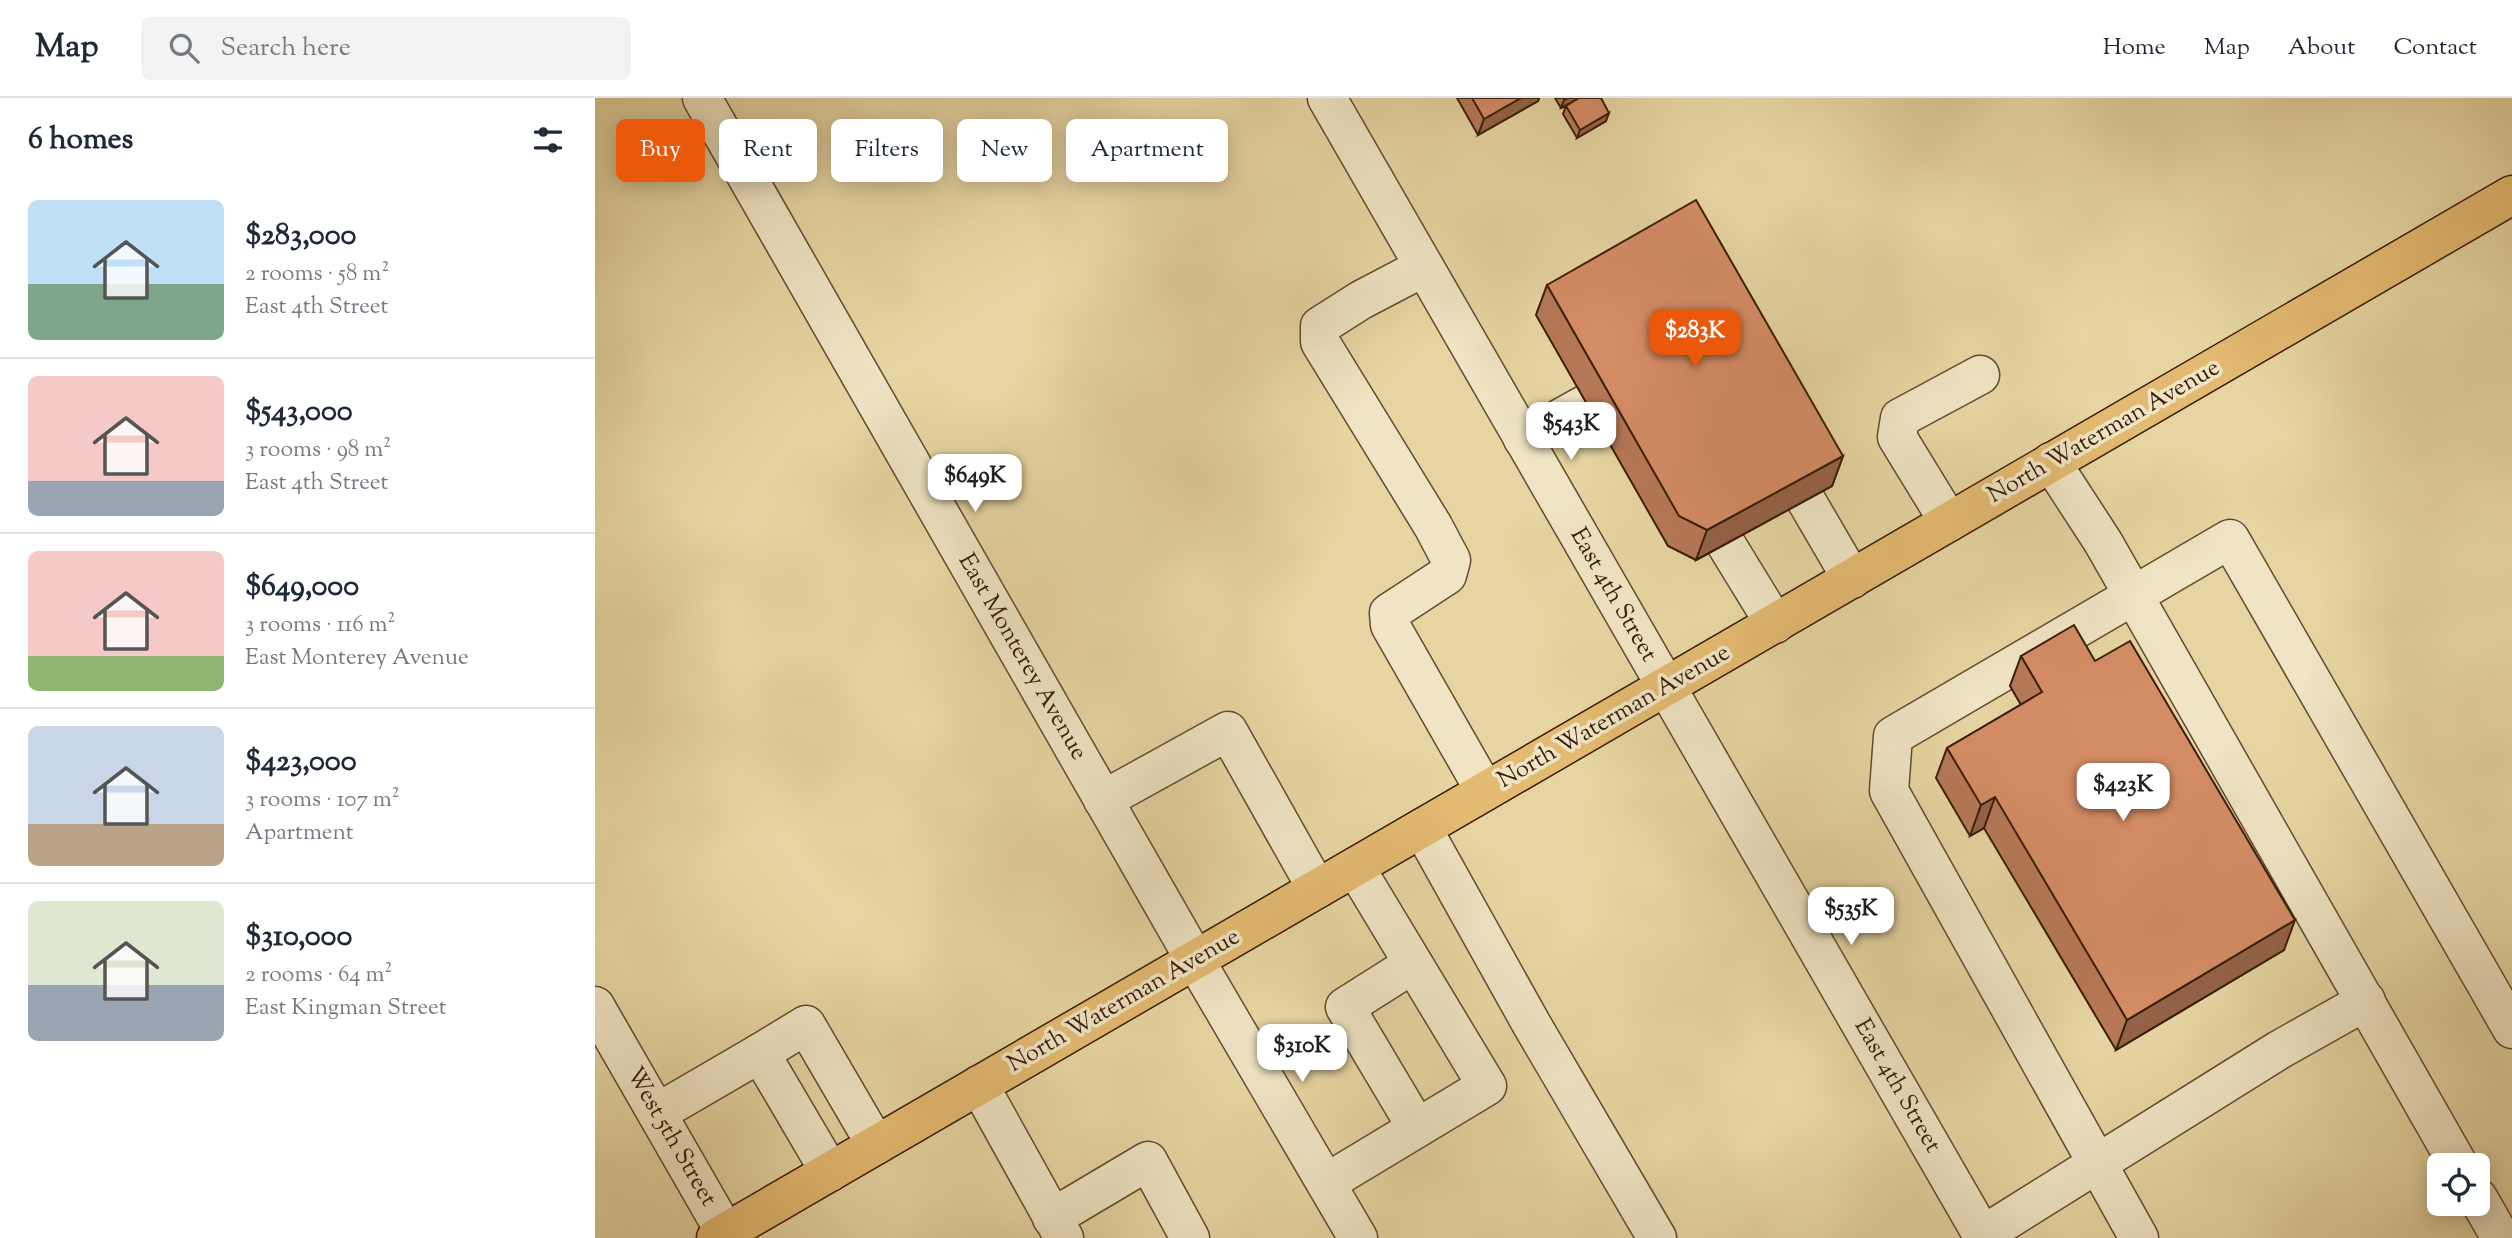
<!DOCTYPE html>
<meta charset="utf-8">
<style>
:root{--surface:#fff;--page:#f2f2f3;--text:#1f2937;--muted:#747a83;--line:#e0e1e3;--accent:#ea580c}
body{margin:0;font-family:"Sorts Mill Goudy",serif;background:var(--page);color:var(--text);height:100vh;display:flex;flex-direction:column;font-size:26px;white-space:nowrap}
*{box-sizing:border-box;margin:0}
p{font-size:23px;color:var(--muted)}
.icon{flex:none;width:38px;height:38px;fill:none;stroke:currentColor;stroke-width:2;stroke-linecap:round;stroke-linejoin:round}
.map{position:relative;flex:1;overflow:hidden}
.panel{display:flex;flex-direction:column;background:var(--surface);width:595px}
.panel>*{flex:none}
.hud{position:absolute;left:21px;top:21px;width:665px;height:63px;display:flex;gap:14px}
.fabs{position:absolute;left:1832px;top:1055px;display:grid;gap:14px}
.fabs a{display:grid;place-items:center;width:63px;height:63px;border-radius:10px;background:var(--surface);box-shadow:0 4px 18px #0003;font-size:35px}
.price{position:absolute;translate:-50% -60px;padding:0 16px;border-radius:14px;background:#fff;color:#222;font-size:23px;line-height:46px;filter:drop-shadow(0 2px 4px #0008)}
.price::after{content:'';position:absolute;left:50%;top:42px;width:21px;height:16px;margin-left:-10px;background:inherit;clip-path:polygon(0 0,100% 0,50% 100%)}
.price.current{background:var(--accent);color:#fff}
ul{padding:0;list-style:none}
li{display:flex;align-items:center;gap:21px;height:175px;padding:0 28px}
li+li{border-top:2px solid var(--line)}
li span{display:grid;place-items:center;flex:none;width:196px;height:140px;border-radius:10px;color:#555}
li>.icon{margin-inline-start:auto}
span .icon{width:84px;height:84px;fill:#fffc;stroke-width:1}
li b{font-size:30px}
h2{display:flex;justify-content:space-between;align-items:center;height:84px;padding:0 28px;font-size:30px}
.pill{padding:0 24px;border-radius:10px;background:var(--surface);box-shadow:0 4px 18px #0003;font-size:24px;line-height:63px}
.pill.current{background:var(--accent);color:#fff}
header{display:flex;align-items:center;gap:42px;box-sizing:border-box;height:98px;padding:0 35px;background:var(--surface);border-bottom:2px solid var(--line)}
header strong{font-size:33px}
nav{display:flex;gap:38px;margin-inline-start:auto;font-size:24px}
.search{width:490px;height:63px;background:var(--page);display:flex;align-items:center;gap:18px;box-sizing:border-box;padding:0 24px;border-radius:10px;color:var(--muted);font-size:26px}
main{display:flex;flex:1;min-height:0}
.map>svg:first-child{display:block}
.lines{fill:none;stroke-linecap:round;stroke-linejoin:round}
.minor-casing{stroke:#644a2f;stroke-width:41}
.major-casing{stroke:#391c09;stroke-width:41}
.minor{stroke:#efe4c3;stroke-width:38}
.major{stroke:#e3ba71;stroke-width:38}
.wall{fill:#b67857;stroke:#391c09;stroke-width:2}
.shaded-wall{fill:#946247;stroke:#391c09;stroke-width:2}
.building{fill:#d48c65;stroke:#391c09;stroke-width:2}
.labels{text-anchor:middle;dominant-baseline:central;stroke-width:7;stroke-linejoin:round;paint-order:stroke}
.street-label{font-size:24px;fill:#391c09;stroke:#efe4c3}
</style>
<header>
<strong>Map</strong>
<div class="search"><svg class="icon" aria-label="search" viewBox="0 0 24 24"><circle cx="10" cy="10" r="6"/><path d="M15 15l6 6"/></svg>Search here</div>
<nav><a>Home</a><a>Map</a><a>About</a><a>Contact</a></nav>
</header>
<main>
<section class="panel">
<h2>6 homes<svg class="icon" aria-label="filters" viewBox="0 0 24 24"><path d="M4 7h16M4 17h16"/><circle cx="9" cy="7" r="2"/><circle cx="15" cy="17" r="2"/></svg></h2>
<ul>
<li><span style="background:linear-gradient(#bfe0f5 60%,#7fa58c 0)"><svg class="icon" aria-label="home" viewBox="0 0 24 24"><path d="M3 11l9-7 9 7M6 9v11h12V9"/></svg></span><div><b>$283,000</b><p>2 rooms · 58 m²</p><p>East 4th Street</p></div></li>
<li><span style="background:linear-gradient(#f6c9c9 75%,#9aa5b1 0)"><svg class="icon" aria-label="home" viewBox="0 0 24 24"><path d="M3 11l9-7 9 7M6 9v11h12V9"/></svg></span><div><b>$543,000</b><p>3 rooms · 98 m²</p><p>East 4th Street</p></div></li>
<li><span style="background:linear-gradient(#f6c9c9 75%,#8fb573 0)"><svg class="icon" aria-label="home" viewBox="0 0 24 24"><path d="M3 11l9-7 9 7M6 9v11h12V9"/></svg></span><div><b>$649,000</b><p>3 rooms · 116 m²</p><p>East Monterey Avenue</p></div></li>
<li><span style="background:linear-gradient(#c9d6e8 70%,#b9a48a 0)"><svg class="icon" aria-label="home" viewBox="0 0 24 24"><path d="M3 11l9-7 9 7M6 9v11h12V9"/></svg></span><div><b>$423,000</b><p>3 rooms · 107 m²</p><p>Apartment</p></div></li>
<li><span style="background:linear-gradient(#dfe7d0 60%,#9aa5b1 0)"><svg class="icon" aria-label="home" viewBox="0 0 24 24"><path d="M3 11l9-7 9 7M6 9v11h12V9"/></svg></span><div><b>$310,000</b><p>2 rooms · 64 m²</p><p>East Kingman Street</p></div></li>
</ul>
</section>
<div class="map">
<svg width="1917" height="1140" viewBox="0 0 1917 1140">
<rect width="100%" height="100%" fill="#e6d5a2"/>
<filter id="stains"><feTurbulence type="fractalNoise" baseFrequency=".00286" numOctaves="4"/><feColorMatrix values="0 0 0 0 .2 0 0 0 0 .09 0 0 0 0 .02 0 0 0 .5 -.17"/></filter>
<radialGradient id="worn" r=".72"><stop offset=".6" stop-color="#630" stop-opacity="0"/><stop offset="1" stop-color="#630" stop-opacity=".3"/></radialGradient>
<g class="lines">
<!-- minor casing -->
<g class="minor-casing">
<g id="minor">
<path d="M107 0 600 862 763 1140"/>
<path d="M732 0 1389 1140"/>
<path d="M829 169 766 202 725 228V244L838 428 856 462 852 477 794 515 795 527 890 693"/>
<path d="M928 341 1018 291 1036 292 1037 295"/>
<path d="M1184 356 1257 481"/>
<path d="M1456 364 1508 444 1864 1068"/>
<path d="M1104 402 1180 526"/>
<path d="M1354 424 1302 339 1305 320 1385 277"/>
<path d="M508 702 633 633 722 791"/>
<path d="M827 730 937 927 1062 1140"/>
<path d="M818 866 750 909 822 1030"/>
<path d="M0 908 130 1134"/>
<path d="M165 955 211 927 281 1047"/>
<path d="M384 987 469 1140"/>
<path d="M62 1015 165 955 235 1074"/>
<path d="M731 1085 892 988 760 769"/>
<path d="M1883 1100 1906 1140"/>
<path d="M457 1120 553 1063 595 1140"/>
<path d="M1388 1137 1684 952 1771 903"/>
<path d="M1544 1140 1294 693 1298 638 1635 441 1917 931"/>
</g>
</g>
<!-- major casing -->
<g class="major-casing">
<path id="major" d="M121 1140 1917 97"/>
</g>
<!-- minor -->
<use href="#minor" class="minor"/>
<!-- major -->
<use href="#major" class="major"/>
</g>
<!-- wall -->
<g class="wall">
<path d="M862 0H944L943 3 883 37Z"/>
<path d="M960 0H1006L1011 23 982 40 968 16 971 8 966 10Z"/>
<path d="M952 187 1248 358 1237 388 1101 462 1073 448 941 217Z"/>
<path d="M1426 558 1500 563 1689 852 1521 952 1389 730 1375 738 1341 680 1352 650 1426 607 1415 588Z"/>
</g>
<!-- shaded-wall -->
<g class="shaded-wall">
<path d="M926 0H944L943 3 883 37 889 21Z"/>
<path d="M973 0H985L966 10 969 2Z"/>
<path d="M1014 15 1011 23 982 40 985 32Z"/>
<path d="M1248 358 1237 388 1101 462 1112 432Z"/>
<path d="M1400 699 1389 730 1375 738 1386 707Z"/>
<path d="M1700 822 1689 852 1521 952 1532 922Z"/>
</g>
<!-- building -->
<g class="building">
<path d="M877 0H926L889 21Z"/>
<path d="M984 0H1006L1014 15 985 32 971 8Z"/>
<path d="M1101 102 1248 358 1112 432 1084 418 952 187Z"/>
<path d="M1479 527 1500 563 1535 543 1700 822 1532 922 1400 699 1386 707 1352 650 1447 594 1426 558Z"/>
</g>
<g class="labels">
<!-- street labels -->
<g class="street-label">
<text transform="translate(1509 334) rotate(-30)">North Waterman Avenue</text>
<text transform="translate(1018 497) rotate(60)">East 4th Street</text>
<text transform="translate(427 559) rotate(60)">East Monterey Avenue</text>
<text transform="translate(1019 619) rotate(-30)">North Waterman Avenue</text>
<text transform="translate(529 903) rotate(-30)">North Waterman Avenue</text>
<text transform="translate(1302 988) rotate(60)">East 4th Street</text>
<text transform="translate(76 1039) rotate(60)">West 5th Street</text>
</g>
</g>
<rect width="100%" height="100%" filter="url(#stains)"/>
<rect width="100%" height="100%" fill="url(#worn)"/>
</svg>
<div class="fabs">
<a><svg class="icon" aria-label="locate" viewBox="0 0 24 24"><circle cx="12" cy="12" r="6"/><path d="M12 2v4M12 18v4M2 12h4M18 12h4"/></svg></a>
</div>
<b class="price current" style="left:1100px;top:271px">$283K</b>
<b class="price" style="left:976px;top:364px">$543K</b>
<b class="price" style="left:380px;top:416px">$649K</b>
<b class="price" style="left:1528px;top:725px">$423K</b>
<b class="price" style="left:1256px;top:849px">$535K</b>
<b class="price" style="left:707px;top:986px">$310K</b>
<div class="hud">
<a class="pill current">Buy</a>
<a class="pill">Rent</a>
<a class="pill">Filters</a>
<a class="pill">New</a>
<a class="pill">Apartment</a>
</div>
</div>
</main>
